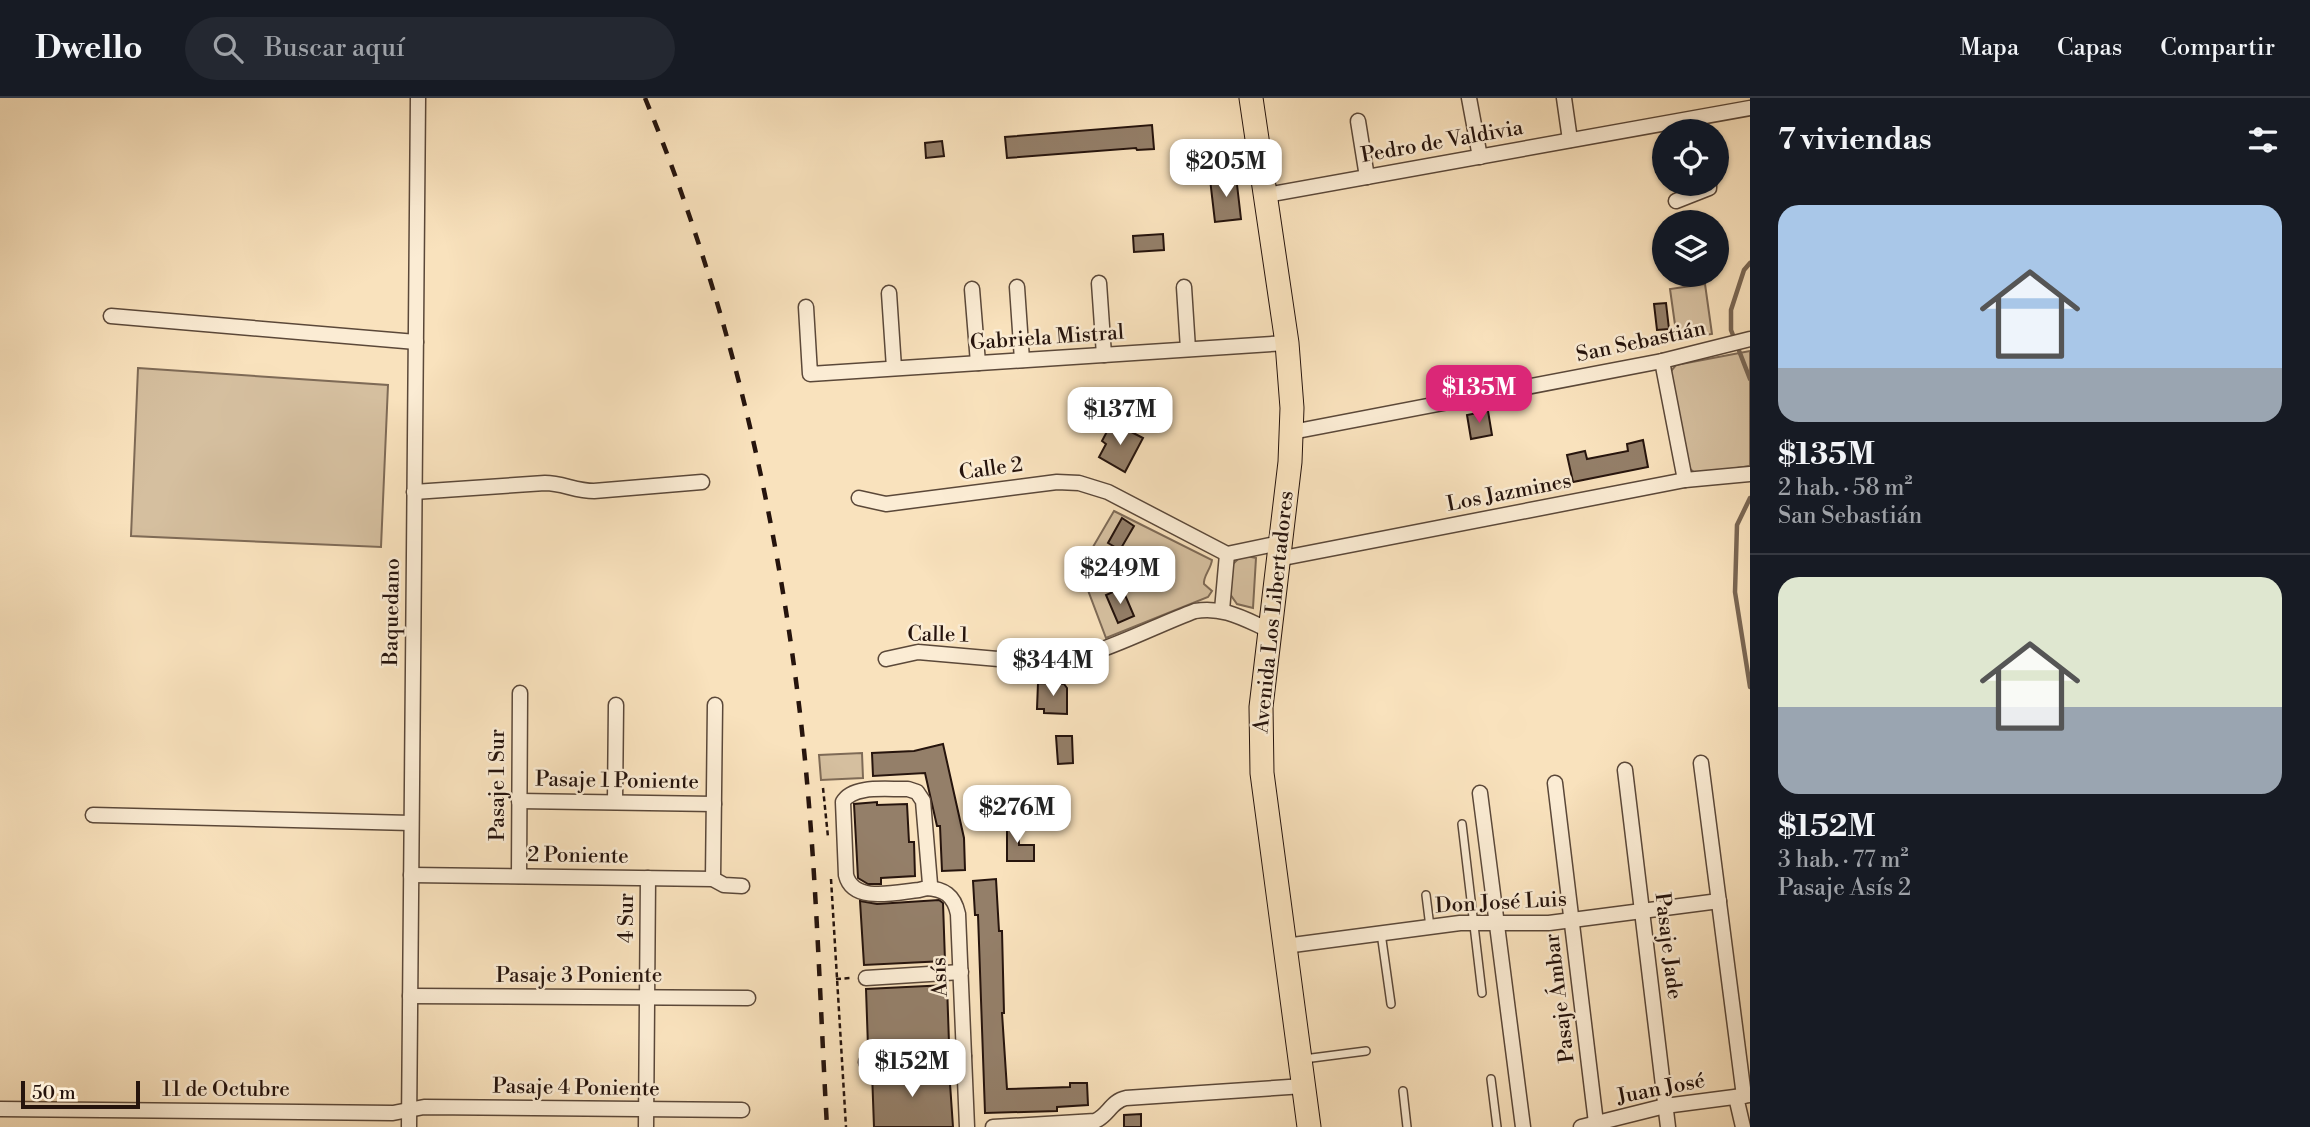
<!DOCTYPE html>
<html lang="es">
<meta charset="utf-8">
<style>
:root{--surface:#171b24;--page:#242831;--text:#f1f3f6;--muted:#9ea1a6;--line:#363941;--accent:#db2777}
body{margin:0;font-family:"Libre Bodoni",serif;background:var(--page);color:var(--text);height:100vh;display:flex;flex-direction:column;font-size:26px;white-space:nowrap}
*{box-sizing:border-box;margin:0}
p{font-size:23px;color:var(--muted)}
.icon{flex:none;width:38px;height:38px;fill:none;stroke:currentColor;stroke-width:2;stroke-linecap:round;stroke-linejoin:round}
.map{position:relative;flex:1;overflow:hidden}
.drawer{display:flex;flex-direction:column;background:var(--surface);width:560px}
.drawer>*{flex:none}
.tools{position:absolute;left:1652px;top:21px;display:grid;gap:14px}
.tools a{display:grid;place-items:center;width:77px;height:77px;border-radius:50%;background:var(--surface);box-shadow:0 2px 5px #0004;font-size:35px}
.scale{position:absolute;left:21px;bottom:18px;width:119px;box-sizing:border-box;padding-left:7px;border:4px solid #26140d;border-top:0;font-size:19px;line-height:24px;white-space:nowrap;color:#26140d;-webkit-text-stroke:5px #fbecd4;paint-order:stroke}
.price{position:absolute;translate:-50% -60px;padding:0 16px;border-radius:14px;background:#fff;color:#222;font-size:23px;line-height:46px;filter:drop-shadow(0 2px 4px #0008)}
.price::after{content:'';position:absolute;left:50%;top:42px;width:21px;height:16px;margin-left:-10px;background:inherit;clip-path:polygon(0 0,100% 0,50% 100%)}
.price.on{background:var(--accent);color:#fff}
ul{padding:0;list-style:none}
li{display:grid;align-content:center;gap:14px;height:371px;padding:0 28px}
li+li{border-top:2px solid var(--line)}
li span{display:grid;place-items:center;height:217px;border-radius:21px;color:#555}
li>.icon{margin-inline-start:auto}
span .icon{width:126px;height:126px;fill:#fffc;stroke-width:1}
li b{font-size:30px}
h2{display:flex;justify-content:space-between;align-items:center;height:84px;padding:0 28px;font-size:30px}
header{display:flex;align-items:center;gap:42px;box-sizing:border-box;height:98px;padding:0 35px;background:var(--surface);border-bottom:2px solid var(--line)}
header strong{font-size:33px}
nav{display:flex;gap:38px;margin-inline-start:auto;font-size:24px}
.search{width:490px;height:63px;background:var(--page);display:flex;align-items:center;gap:18px;box-sizing:border-box;padding:0 24px;border-radius:38px;color:var(--muted);font-size:26px}
main{display:flex;flex:1;min-height:0}
.map>svg:first-child{display:block}
.green{fill:#d5bf9f;stroke:#7e6a56;stroke-width:2}
.lines{fill:none;stroke-linecap:round;stroke-linejoin:round}
.stream{stroke:#796653;stroke-width:4.5}
.building{fill:#947f69;stroke:#26140d;stroke-width:2}
.lane-casing{stroke:#5b4839;stroke-width:10}
.street-casing{stroke:#5b4839;stroke-width:17}
.primary-casing{stroke:#26140d;stroke-width:25}
.path{stroke:#26140d;stroke-width:2.5;stroke-dasharray:5 3.5;stroke-linecap:butt}
.lane{stroke:#fbecd4;stroke-width:7}
.street{stroke:#fbecd4;stroke-width:14}
.primary{stroke:#f9e2bd;stroke-width:23}
.rail{stroke:#26140d;stroke-width:4.5;stroke-dasharray:12 12;stroke-linecap:butt}
.labels{text-anchor:middle;dominant-baseline:central;stroke-width:5;stroke-linejoin:round;paint-order:stroke}
.street-label{font-size:21px;fill:#26140d;stroke:#fbecd4}
</style>
<header>
<strong>Dwello</strong>
<div class="search"><svg class="icon" aria-label="search" viewBox="0 0 24 24"><circle cx="10" cy="10" r="6"/><path d="M15 15l6 6"/></svg>Buscar aquí</div>
<nav><a>Mapa</a><a>Capas</a><a>Compartir</a></nav>
</header>
<main>
<div class="map">
<svg width="1750" height="1029" viewBox="0 0 1750 1029">
<rect width="100%" height="100%" fill="#f9e2bd"/>
<filter id="stains"><feTurbulence type="fractalNoise" baseFrequency=".00286" numOctaves="4"/><feColorMatrix values="0 0 0 0 .2 0 0 0 0 .09 0 0 0 0 .02 0 0 0 .5 -.17"/></filter>
<radialGradient id="worn" r=".72"><stop offset=".6" stop-color="#630" stop-opacity="0"/><stop offset="1" stop-color="#630" stop-opacity=".3"/></radialGradient>
<!-- green -->
<g class="green">
<path d="M1705 186 1712 236 1677 241 1670 191Z"/>
<path d="M1750 253V368L1696 376 1689 370 1671 273 1676 267Z"/>
<path d="M138 270 388 287 381 449 131 438Z"/>
<path d="M1114 413 1212 462C1211 471 1203 478 1204 486L1212 493 1208 499 1106 540 1080 471Z"/>
<path d="M1247 458 1256 460 1253 510 1237 506 1230 496 1233 466 1238 461Z"/>
<path d="M862 655 863 680 821 682 819 657Z"/>
</g>
<g class="lines">
<!-- stream -->
<g class="stream">
<path d="M1750 165 1744 172 1731 212V232L1750 281"/>
<path d="M1750 400 1737 427 1735 494 1750 589"/>
</g>
</g>
<!-- building -->
<g class="building">
<path d="M1152 27 1154 51 1137 52 1136 50 1007 60 1005 39Z"/>
<path d="M942 43 944 58 926 60 925 45Z"/>
<path d="M1236 78 1241 121 1215 124 1210 81Z"/>
<path d="M1163 136 1164 152 1134 154 1133 138Z"/>
<path d="M1666 205 1669 231 1657 232 1654 206Z"/>
<path d="M1488 313 1492 337 1471 341 1467 317Z"/>
<path d="M1112 324 1143 340 1125 374 1099 359 1106 346 1102 343Z"/>
<path d="M1643 342 1648 369 1573 384 1567 357 1585 353 1587 361 1628 353 1627 346Z"/>
<path d="M1122 420 1134 428 1120 452 1108 445Z"/>
<path d="M1122 490 1134 518 1118 525 1106 497Z"/>
<path d="M1038 585 1064 586 1067 590V616L1044 615V611H1037Z"/>
<path d="M1056 638H1072L1073 665 1058 666Z"/>
<path d="M943 646 964 740 965 772 942 773 940 728H937L925 675 873 678 872 655 914 653Z"/>
<path d="M877 704V707L907 706 909 744H914L915 778 881 780V786H868L858 780 854 706Z"/>
<path d="M1018 722 1019 747H1034V763H1007V723Z"/>
<path d="M996 781 999 833H1002L1004 915H1002L1007 991 1070 989V985H1087L1088 1007 1057 1009V1013L985 1015 978 817H975L973 783Z"/>
<path d="M939 802 943 805 945 863 864 867 860 803 877 806Z"/>
<path d="M947 887 949 945 868 949 866 891Z"/>
<path d="M949 971 953 1029H874L872 974Z"/>
<path d="M1141 1016V1029H1124V1017Z"/>
</g>
<g class="lines">
<!-- lane casing -->
<g class="lane-casing">
<g id="lane">
<path d="M1462 726 1482 895"/>
<path d="M1426 797 1430 829"/>
<path d="M1381 835 1391 906"/>
<path d="M1304 961 1366 953"/>
<path d="M1491 981 1497 1029"/>
<path d="M1403 993 1407 1029"/>
</g>
</g>
<!-- street casing -->
<g class="street-casing">
<g id="street">
<path d="M1469 0 1480 59"/>
<path d="M1564 0 1570 42"/>
<path d="M1358 23 1367 79"/>
<path d="M1266 97 1750 10"/>
<path d="M1676 103 1709 90V86"/>
<path d="M1099 185 1104 257"/>
<path d="M1017 189 1022 262"/>
<path d="M1184 189 1188 251"/>
<path d="M972 191 978 265"/>
<path d="M889 195 894 270"/>
<path d="M806 209 810 276 1287 245"/>
<path d="M111 218 416 244"/>
<path d="M1662 263 1685 382"/>
<path d="M1292 334 1662 263 1750 241"/>
<path d="M414 394 545 385C562 385 576 393 594 393L702 384"/>
<path d="M859 400 886 406 1057 384 1079 385 1108 394 1227 456 1280 445"/>
<path d="M1278 461 1685 382 1750 376"/>
<path d="M1222 512 1227 456"/>
<path d="M886 561 918 554 1045 565C1092 562 1149 530 1195 513 1223 508 1244 521 1269 532"/>
<path d="M1701 665 1744 998"/>
<path d="M1625 672 1668 1029"/>
<path d="M1555 685 1596 1025"/>
<path d="M908 691 917 694 923 703 930 786 927 790 919 792C897 794 853 806 846 777L843 704C853 686 890 692 908 691Z"/>
<path d="M1480 695 1523 1029"/>
<path d="M519 703 714 706"/>
<path d="M615 704 616 607"/>
<path d="M93 717 411 725"/>
<path d="M411 777 713 781 724 787 742 788"/>
<path d="M519 778 520 595"/>
<path d="M713 781 715 607"/>
<path d="M926 790C944 791 954 797 958 816L967 1029"/>
<path d="M1285 848 1460 825H1549L1719 803"/>
<path d="M866 880 961 874"/>
<path d="M410 898 748 900"/>
<path d="M866 964 964 958"/>
<path d="M1736 999 1743 1029"/>
<path d="M0 1011 393 1015 424 1009 742 1012"/>
<path d="M409 1029 418 0"/>
<path d="M646 1029 648 780"/>
<path d="M993 1029 1095 1023C1108 1018 1111 1003 1126 1000L1304 988"/>
<path d="M1581 1029 1665 1008 1750 997"/>
</g>
</g>
<!-- primary casing -->
<g class="primary-casing">
<path id="primary" d="M1251 0 1287 245 1292 310 1290 364 1261 609 1262 675 1309 1029"/>
</g>
<!-- path -->
<g class="path">
<path d="M823 690 828 739"/>
<path d="M831 781 846 1029"/>
<path d="M836 881 850 880"/>
</g>
<!-- lane -->
<use href="#lane" class="lane"/>
<!-- street -->
<use href="#street" class="street"/>
<!-- primary -->
<use href="#primary" class="primary"/>
<!-- rail -->
<path class="rail" d="M645 0C725 194 774 400 799 607 816 747 819 889 827 1029"/>
</g>
<g class="labels">
<!-- street labels -->
<g class="street-label">
<text transform="translate(1442 44) rotate(-10)">Pedro de Valdivia</text>
<text transform="translate(1047 240) rotate(-4)">Gabriela Mistral</text>
<text transform="translate(1641 244) rotate(-12)">San Sebastián</text>
<text transform="translate(991 371) rotate(-8)">Calle 2</text>
<text transform="translate(1509 395) rotate(-11)">Los Jazmines</text>
<text transform="translate(392 514) rotate(-89)">Baquedano</text>
<text transform="translate(1274 514) rotate(-84)">Avenida Los Libertadores</text>
<text transform="translate(938 537) rotate(1)">Calle 1</text>
<text transform="translate(617 683) rotate(1)">Pasaje 1 Poniente</text>
<text transform="translate(498 687) rotate(-90)">Pasaje 1 Sur</text>
<text transform="translate(578 758) rotate(1)">2 Poniente</text>
<text transform="translate(1501 805) rotate(-3)">Don José Luis</text>
<text transform="translate(627 820) rotate(-90)">4 Sur</text>
<text transform="translate(1668 848) rotate(83)">Pasaje Jade</text>
<text x="579" y="878">Pasaje 3 Poniente</text>
<text transform="translate(940 879) rotate(-93)">Asís</text>
<text transform="translate(1560 900) rotate(-97)">Pasaje Ámbar</text>
<text transform="translate(576 990) rotate(1)">Pasaje 4 Poniente</text>
<text transform="translate(1661 991) rotate(-11)">Juan José</text>
<text x="226" y="992">11 de Octubre</text>
</g>
</g>
<rect width="100%" height="100%" filter="url(#stains)"/>
<rect width="100%" height="100%" fill="url(#worn)"/>
</svg>
<div class="tools">
<a><svg class="icon" aria-label="locate" viewBox="0 0 24 24"><circle cx="12" cy="12" r="6"/><path d="M12 2v4M12 18v4M2 12h4M18 12h4"/></svg></a>
<a><svg class="icon" aria-label="layers" viewBox="0 0 24 24"><path d="M12 4l9 5-9 5-9-5zM3 14l9 5 9-5"/></svg></a>
</div>
<div class="scale">50 m</div>
<b class="price" style="left:1226px;top:101px">$205M</b>
<b class="price on" style="left:1479px;top:327px">$135M</b>
<b class="price" style="left:1120px;top:349px">$137M</b>
<b class="price" style="left:1120px;top:508px">$249M</b>
<b class="price" style="left:1053px;top:600px">$344M</b>
<b class="price" style="left:1017px;top:747px">$276M</b>
<b class="price" style="left:912px;top:1001px">$152M</b>
</div>
<section class="drawer">
<h2>7 viviendas<svg class="icon" aria-label="filters" viewBox="0 0 24 24"><path d="M4 7h16M4 17h16"/><circle cx="9" cy="7" r="2"/><circle cx="15" cy="17" r="2"/></svg></h2>
<ul>
<li><span style="background:linear-gradient(#a9c7e8 75%,#9aa5b1 0)"><svg class="icon" aria-label="home" viewBox="0 0 24 24"><path d="M3 11l9-7 9 7M6 9v11h12V9"/></svg></span><div><b>$135M</b><p>2 hab. · 58 m²</p><p>San Sebastián</p></div></li>
<li><span style="background:linear-gradient(#dfe7d0 60%,#9aa5b1 0)"><svg class="icon" aria-label="home" viewBox="0 0 24 24"><path d="M3 11l9-7 9 7M6 9v11h12V9"/></svg></span><div><b>$152M</b><p>3 hab. · 77 m²</p><p>Pasaje Asís 2</p></div></li>
</ul>
</section>
</main>
